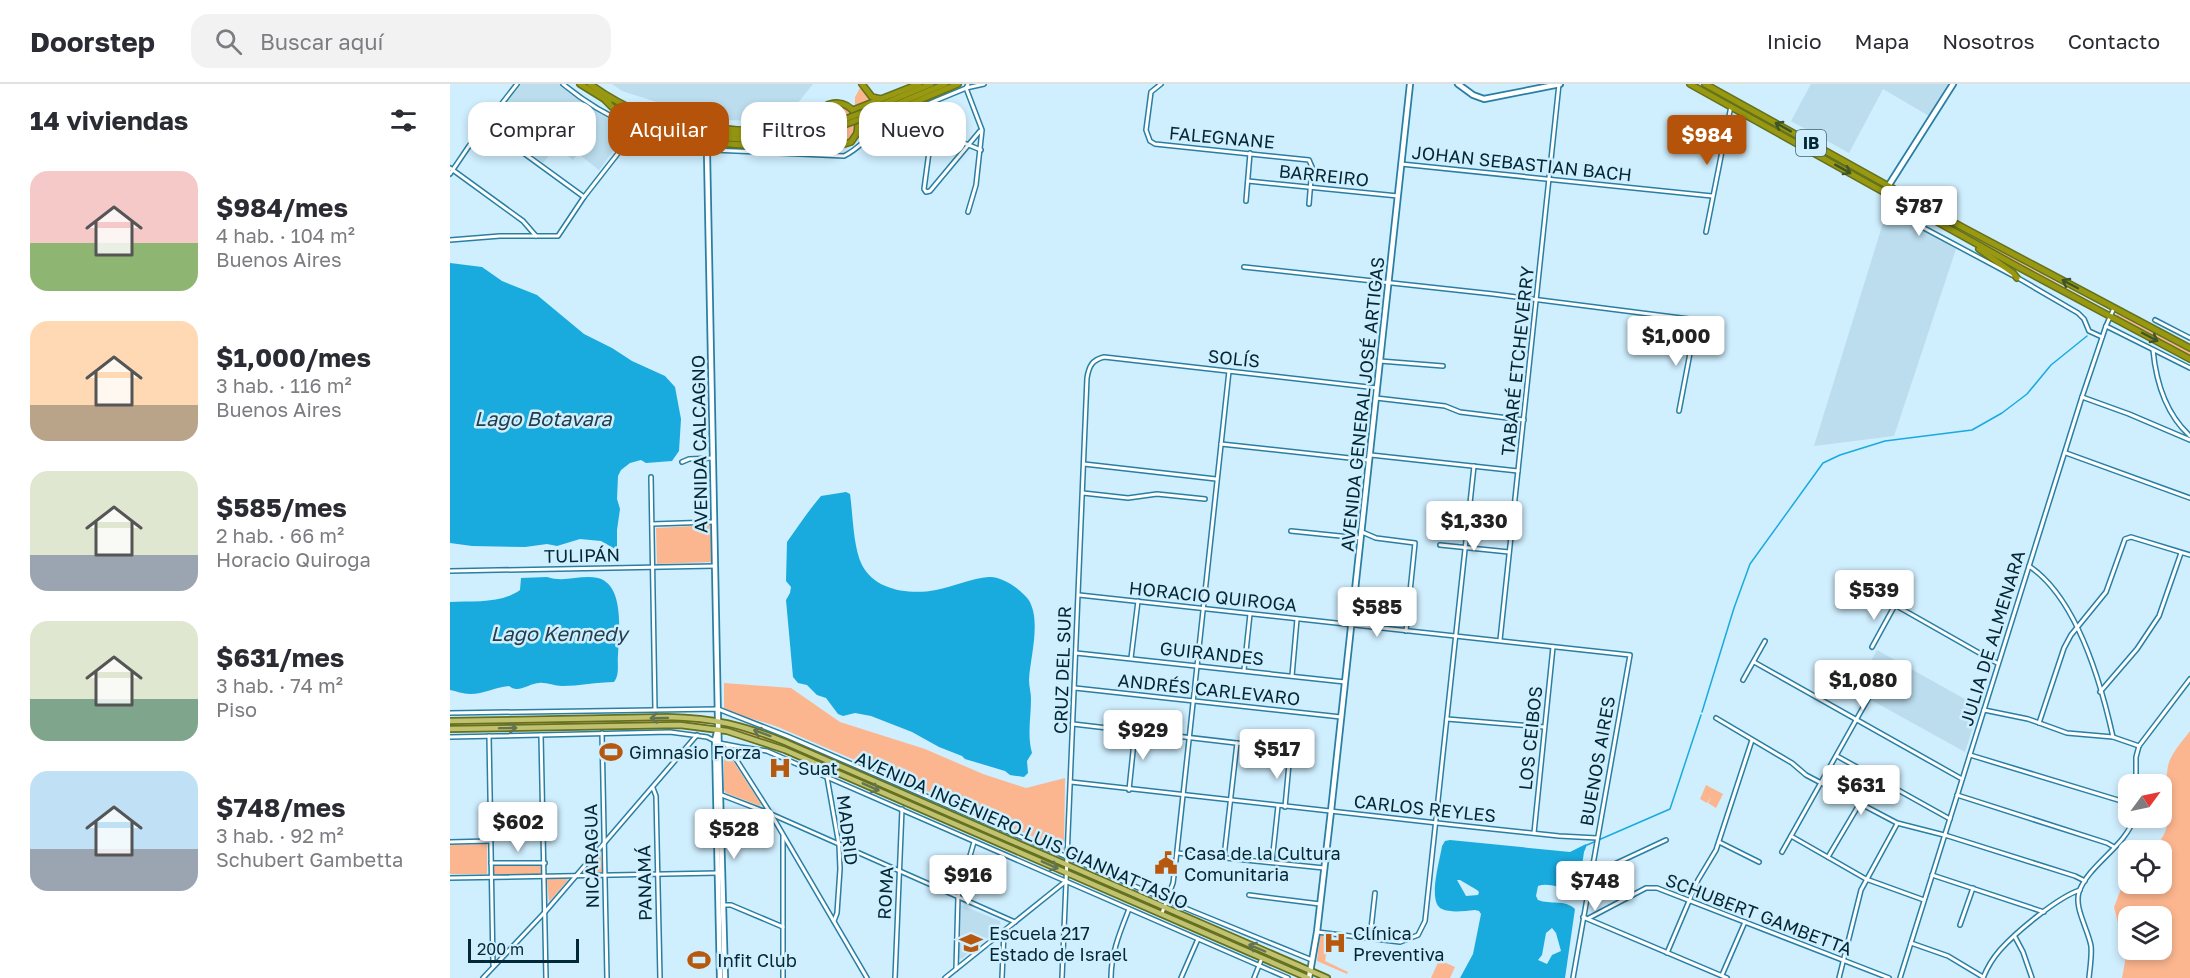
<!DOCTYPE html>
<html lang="es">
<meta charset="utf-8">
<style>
:root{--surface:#fff;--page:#f2f2f3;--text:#2b2b33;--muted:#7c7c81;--line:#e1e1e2;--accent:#b45309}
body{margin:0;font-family:"Golos Text",sans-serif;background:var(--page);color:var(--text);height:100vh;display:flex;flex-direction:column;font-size:22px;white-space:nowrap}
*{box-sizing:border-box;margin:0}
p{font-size:20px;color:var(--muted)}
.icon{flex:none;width:33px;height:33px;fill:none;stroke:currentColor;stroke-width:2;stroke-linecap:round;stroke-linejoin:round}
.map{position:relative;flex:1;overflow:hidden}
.sheet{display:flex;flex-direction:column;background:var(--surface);width:450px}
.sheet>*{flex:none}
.hud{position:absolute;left:18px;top:18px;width:570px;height:54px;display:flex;gap:12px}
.needle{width:39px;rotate:57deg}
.fabs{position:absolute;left:1668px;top:690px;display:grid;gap:12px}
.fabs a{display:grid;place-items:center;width:54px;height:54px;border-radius:12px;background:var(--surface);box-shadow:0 3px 9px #0003;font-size:30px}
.scale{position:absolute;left:18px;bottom:15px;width:111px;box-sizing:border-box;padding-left:6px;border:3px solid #022735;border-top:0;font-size:16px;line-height:21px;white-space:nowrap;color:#022735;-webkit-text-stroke:4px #cfeefe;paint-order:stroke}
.price{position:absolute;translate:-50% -51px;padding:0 14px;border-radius:6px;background:#fff;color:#222;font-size:20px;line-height:39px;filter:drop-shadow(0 2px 3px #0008)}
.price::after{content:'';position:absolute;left:50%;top:36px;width:18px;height:14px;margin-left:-9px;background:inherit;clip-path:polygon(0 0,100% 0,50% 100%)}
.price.selected{background:var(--accent);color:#fff}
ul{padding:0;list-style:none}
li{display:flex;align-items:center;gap:18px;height:150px;padding:0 30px}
li span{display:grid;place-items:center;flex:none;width:168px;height:120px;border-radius:18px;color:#555}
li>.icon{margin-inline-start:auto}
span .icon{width:72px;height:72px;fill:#fffc;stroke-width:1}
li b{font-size:26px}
h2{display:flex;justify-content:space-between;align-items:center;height:72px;padding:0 30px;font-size:26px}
.tag{padding:0 21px;border-radius:18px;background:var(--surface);box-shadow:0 3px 9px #0003;font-size:21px;line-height:54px}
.tag.selected{background:var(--accent);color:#fff}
header{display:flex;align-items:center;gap:36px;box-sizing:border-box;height:84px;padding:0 30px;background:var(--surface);border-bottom:2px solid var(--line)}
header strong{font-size:28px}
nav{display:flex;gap:33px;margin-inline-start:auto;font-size:21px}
.search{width:420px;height:54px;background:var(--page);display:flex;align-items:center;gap:15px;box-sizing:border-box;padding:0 21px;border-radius:18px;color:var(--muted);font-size:22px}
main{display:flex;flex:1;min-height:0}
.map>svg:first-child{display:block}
.built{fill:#bde}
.green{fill:#fcb68f;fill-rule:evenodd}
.water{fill:#19aade;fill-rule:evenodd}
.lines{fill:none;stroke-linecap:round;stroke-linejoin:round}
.stream{stroke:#19aade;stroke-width:1.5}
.street-casing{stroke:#297fa3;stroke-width:6}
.secondary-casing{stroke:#297fa3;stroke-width:8}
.primary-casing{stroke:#64711e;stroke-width:8}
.highway-casing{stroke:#64711e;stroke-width:8}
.street{stroke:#fff;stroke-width:3}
.secondary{stroke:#fff;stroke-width:4.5}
.primary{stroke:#c1c270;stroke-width:4.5}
.highway{stroke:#989911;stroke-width:5}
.highway-bridge-casing{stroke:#64711e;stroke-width:8;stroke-linecap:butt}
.highway-bridge{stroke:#989911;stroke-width:5}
.oneway{stroke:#3e5527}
.oneway2{stroke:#627452}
.labels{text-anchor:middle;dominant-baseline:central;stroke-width:5;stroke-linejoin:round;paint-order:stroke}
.shield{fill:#cfeefe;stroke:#406371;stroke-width:1.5}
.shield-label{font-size:16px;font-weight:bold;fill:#022735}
.street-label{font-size:18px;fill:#022735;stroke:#cfeefe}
.poi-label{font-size:18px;fill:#022735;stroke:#cfeefe;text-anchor:start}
.water-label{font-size:20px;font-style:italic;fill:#233d4a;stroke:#cfeefe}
</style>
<header>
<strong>Doorstep</strong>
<div class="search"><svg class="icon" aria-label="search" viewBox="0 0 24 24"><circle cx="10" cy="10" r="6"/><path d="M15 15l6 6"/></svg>Buscar aquí</div>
<nav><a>Inicio</a><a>Mapa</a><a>Nosotros</a><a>Contacto</a></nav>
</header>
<main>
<section class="sheet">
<h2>14 viviendas<svg class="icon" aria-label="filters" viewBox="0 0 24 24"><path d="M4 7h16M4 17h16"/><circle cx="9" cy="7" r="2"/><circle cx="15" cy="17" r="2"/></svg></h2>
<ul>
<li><span style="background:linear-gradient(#f6c9c9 60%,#8fb573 0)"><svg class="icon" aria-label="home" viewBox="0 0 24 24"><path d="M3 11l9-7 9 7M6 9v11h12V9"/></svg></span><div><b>$984/mes</b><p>4 hab. · 104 m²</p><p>Buenos Aires</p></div></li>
<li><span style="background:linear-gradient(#ffd9b3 70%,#b9a48a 0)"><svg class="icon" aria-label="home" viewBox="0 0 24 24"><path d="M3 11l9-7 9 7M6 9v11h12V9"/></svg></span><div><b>$1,000/mes</b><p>3 hab. · 116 m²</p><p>Buenos Aires</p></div></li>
<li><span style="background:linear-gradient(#dfe7d0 70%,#9aa5b1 0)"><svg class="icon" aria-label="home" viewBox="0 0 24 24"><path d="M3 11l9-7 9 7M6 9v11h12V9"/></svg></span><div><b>$585/mes</b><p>2 hab. · 66 m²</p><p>Horacio Quiroga</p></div></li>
<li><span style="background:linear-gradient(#dfe7d0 65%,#7fa58c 0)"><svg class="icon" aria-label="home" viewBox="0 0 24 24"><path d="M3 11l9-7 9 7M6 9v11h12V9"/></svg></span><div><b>$631/mes</b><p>3 hab. · 74 m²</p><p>Piso</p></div></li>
<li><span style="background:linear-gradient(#bfe0f5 65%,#9aa5b1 0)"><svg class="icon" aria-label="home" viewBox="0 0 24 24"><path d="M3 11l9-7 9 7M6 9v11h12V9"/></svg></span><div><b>$748/mes</b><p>3 hab. · 92 m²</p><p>Schubert Gambetta</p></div></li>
</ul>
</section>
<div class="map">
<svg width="1740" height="894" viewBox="0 0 1740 894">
<rect width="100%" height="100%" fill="#cfeefe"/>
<!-- built -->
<g class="built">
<path d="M70 0H110L172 45 173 54 149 86 131 72 127 71 123 76 106 63 93 79 62 55 69 45 48 29Z"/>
<path d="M162 0H363L339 30H323L320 38 260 35 172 7Z"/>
<path d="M1361 0H1498L1479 32 1433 5 1399 69 1341 37Z"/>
<path d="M1437 126 1506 165 1444 352 1364 362Z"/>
<path d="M1427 566 1529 623 1515 668 1405 607Z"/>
<path d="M511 821 550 837 551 843 511 875 509 874Z"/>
</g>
<!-- green -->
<g class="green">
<path d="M1245 0 1293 23 1434 103Z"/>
<path d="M410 4 424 16 405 21V13Z"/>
<circle cx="386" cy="41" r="19"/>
<path d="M1443 108 1658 227 1560 176Z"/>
<path d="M1667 230 1740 268V272L1666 233Z"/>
<path d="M261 441V478L207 480 206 444Z"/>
<path d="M274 599 341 604 390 638 475 665 533 690 576 704 615 694 614 766 328 643C310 636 290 633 274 624Z"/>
<path d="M218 635 260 638 262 640 0 643V640Z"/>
<path d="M273 641 326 657 610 780 611 782 609 783 325 660 274 644Z"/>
<path d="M1740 647V894H1672L1675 878 1673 859 1664 823 1673 800 1678 794V800H1712V766H1703C1731 735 1712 716 1718 682 1721 669 1732 658 1740 647ZM1678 832H1712V866H1678Z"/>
<path d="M278 669 311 720 310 722 276 709 274 706V671Z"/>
<path d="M1256 701 1273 710 1266 724 1258 719 1261 713 1257 719 1250 715Z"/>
<path d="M37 760V790H0V761Z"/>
<path d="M150 766 153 788 132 789 131 788Z"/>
<path d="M92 781V790L44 791V782Z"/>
<path d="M623 786 709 823V824L623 789Z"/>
<path d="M98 794H116L118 796 99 818 97 796Z"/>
<path d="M719 827 855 886 854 888 734 837 720 830Z"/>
<path d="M870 850 879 851 875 877 898 888 897 890 867 877Z"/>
<path d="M989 876 1005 883 1000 894H981Z"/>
</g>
<!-- water -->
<g class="water">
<path d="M0 179 32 183 52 197 87 211 134 250 162 264 182 277 215 292 225 303 231 335 229 367 222 377 196 379 191 376 180 379 171 386 168 392 167 415 170 425 167 446V466L151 457 130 455 107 462 97 460 75 463 22 462 0 459Z"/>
<path d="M396 408 400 410C403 431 403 463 412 481 425 507 461 511 486 506 503 503 522 494 539 493 552 492 570 505 578 515 592 535 580 574 579 596 579 602 581 609 581 615 581 634 577 651 582 669L577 677 578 689 574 693 560 691 555 687 515 675 512 672 489 663 462 648 421 632 405 629 393 632 388 630 376 614 367 611 357 601 348 599 343 593 336 516 340 509 341 503 336 497 337 458C348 443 358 427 371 412Z"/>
<path d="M97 493C115 499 131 490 148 494 175 501 169 550 168 571 167 580 170 590 164 598 147 598 129 602 112 602 105 602 95 598 89 599 80 599 68 610 59 602 45 603 34 610 20 610 13 610 6 607 0 606V518C23 517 51 520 70 506L71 494Z"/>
<path d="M1000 756 1120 768 1136 760 1137 761 1134 768 1129 802C1115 809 1101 797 1088 802L1086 812 1088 816C1100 821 1115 815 1125 825L1115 894H1010L1023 870 1031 830 1029 827 1025 826C1014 827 1001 829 992 825 977 819 990 776 992 762L995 757ZM1007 796H1010L1027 806 1029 808 1028 811 1016 812ZM1102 844 1106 849 1111 867 1102 871 1097 880 1088 876 1092 871 1096 849Z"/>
</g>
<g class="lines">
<!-- stream -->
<g class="stream">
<path d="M1252 628 1284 524 1300 480 1373 379 1390 371 1435 357 1522 346 1552 329 1577 310 1601 281 1637 252"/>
<path d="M1137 761 1220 725 1251 631"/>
</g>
<!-- street casing -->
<g class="street-casing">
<g id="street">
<path d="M113 0C159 38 200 51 257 64L261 63 262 68 257 69V64"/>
<path d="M711 0 701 8 696 46 700 57 705 60 859 76 862 83 859 120"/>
<path d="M474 22 482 46 531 66"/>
<path d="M35 41 134 113"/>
<path d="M482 46 474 105 476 108 480 107 530 47"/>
<path d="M263 66 394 72C409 65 418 52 431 44 457 27 488 16 516 4L518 0"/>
<path d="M951 80 1262 112"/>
<path d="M0 84 73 137 86 152"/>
<path d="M0 90 19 62 67 0"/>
<path d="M798 97 948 112"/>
<path d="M796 117 800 69"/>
<path d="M1442 127 1562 191"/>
<path d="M518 128 526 101 532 46 516 4 534 0"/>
<path d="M1437 133 1443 113"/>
<path d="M1440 134 1446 116"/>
<path d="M1256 148 1281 22"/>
<path d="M0 156 50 152H108L134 113 187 45 164 25"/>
<path d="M794 183 1043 210 1239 235 1243 237 1245 243 1229 327"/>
<path d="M1568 194 1628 229 1634 235 1639 247 1652 253"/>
<path d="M1705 236 1740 254"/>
<path d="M1656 242 1740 284"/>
<path d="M1703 266C1706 298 1716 330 1740 352"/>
<path d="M930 277 993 282"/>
<path d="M1632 313 1679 330 1740 356"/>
<path d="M926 314 995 322 1010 328 1074 336"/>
<path d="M771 360 918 376"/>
<path d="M1616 369 1740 414"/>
<path d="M921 371 1068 387"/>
<path d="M232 378 239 375 263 374"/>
<path d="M634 380 766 395"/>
<path d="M201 393 205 625"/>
<path d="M633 409 678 414 707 410 755 415"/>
<path d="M202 440 263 438"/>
<path d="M841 447 910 454"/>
<path d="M912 448 926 454 965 459 956 547"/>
<path d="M990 461 1059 468"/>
<path d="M1579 482C1627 514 1651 599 1663 653"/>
<path d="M0 487 265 482"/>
<path d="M629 511 1180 571 1123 894"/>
<path d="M1429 512 1547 579"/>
<path d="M1050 556 1109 0"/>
<path d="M1422 563 1445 521"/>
<path d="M626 569 895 598"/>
<path d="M681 574 688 517"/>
<path d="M1304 578 1512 695"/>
<path d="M794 586 800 530"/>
<path d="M842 592 847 535"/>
<path d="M1293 596 1315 557"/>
<path d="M625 604 891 633"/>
<path d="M1650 608 1687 565 1709 532 1731 469"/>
<path d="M1534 626 1578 635 1617 649 1663 653 1689 662"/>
<path d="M0 629 268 625 337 652 742 827 862 876"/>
<path d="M1266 634 1342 679 1356 691 1447 739 1498 752 1625 792 1635 797"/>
<path d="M997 635 1094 643"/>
<path d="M1589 639 1614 564 1621 551 1656 508 1675 455 1681 453 1740 471"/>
<path d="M623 640 838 665 840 669 835 723"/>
<path d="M152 649 157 894"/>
<path d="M91 651 96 894"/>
<path d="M39 652 43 881"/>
<path d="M0 653 220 648 257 653 269 659 290 663 317 667 838 894"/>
<path d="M277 661 321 730 417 894"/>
<path d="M1520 671 1678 719"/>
<path d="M1387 672 1500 735"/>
<path d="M286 673 299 665"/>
<path d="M377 693 389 761 390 785 387 829 384 837"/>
<path d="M621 698 1005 741 1109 752 1147 754"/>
<path d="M1686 700V673L1689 662 1740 595"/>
<path d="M203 704 206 712 210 894"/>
<path d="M679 706 685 648"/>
<path d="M269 710 321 730 565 838"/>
<path d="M1507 711 1657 759 1664 763"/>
<path d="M1084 749 1103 563"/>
<path d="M333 752V894"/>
<path d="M1341 752 1416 795 1474 816"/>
<path d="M0 758 40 757"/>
<path d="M1269 758 1309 778"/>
<path d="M1332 768 1419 613"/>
<path d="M727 769 874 784"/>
<path d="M774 773 787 659"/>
<path d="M1378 773 1410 719"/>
<path d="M822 778 828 722"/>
<path d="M41 779H95"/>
<path d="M1141 791 1216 756"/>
<path d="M1482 791 1594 828"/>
<path d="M0 794 268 789"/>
<path d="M799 811 870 820"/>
<path d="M273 821H281L333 843"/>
<path d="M712 829 723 799 726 776 779 287"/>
<path d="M1133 833 1277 894"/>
<path d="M1139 834 1196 804H1207L1439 894"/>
<path d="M1510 841 1523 804"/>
<path d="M867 848 950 858 968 851 975 837 1024 382"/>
<path d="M1565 853 1573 868 1582 894"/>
<path d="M920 854 925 809"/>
<path d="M1461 859 1498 872 1533 893"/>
<path d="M1217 869 1248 796 1266 766 1302 656"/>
<path d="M506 885 508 813 524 758"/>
<path d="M1272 891 1295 838"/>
<path d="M33 894 95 828 247 651"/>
<path d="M445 894 452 725"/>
<path d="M495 894 616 797"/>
<path d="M552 894 554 847"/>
<path d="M612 894 637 294C639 282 642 276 654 273L927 304"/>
<path d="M661 894C661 869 670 848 679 825"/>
<path d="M731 894 748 855"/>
<path d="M804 894 812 874"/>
<path d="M1389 894 1411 806 1447 740"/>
<path d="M1450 894 1632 313 1656 242 1664 224"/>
<path d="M1533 894C1537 884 1543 874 1550 866 1566 848 1608 813 1630 806"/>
<path d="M1639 894C1640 883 1642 872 1641 862 1638 845 1624 824 1629 808 1638 781 1676 762 1684 734"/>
</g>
</g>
<!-- secondary casing -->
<g class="secondary-casing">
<g id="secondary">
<path d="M1008 0 1023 11 1034 15 1110 0"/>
<path d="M257 69 268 636 275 894"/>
<path d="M1437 104 1503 0"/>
<path d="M267 648 265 656 270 894"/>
<path d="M859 894 867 848 881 727 960 0"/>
</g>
</g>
<!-- primary casing -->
<g class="primary-casing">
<g id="primary">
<path d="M0 637 218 633C265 634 292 641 335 658L877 894"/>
<path d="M0 645 230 641 277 647 335 666 858 894"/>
</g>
</g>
<!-- highway casing -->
<g class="highway-casing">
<g id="highway">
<path d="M130 0 159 18"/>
<path d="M140 0C201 45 282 59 356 46"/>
<path d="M412 0 422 13 431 15"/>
<path d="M1240 0 1570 184 1740 275"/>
<path d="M1255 0 1514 144 1740 264"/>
<path d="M156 17 162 23 203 43 232 53 255 58 305 62 362 57 388 62 401 58 410 45 425 35 508 0"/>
<path d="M178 22H185C237 40 293 55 348 41 363 38 371 18 387 19 403 20 410 34 407 49"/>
<path d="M403 26 469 0"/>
<path d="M414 28 481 0"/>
<path d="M416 33 495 0"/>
<path d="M191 34C245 54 300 61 357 51"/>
<path d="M1529 165 1563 189 1567 194"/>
</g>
</g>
<!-- street -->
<use href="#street" class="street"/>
<!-- secondary -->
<use href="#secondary" class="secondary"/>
<!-- primary -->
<use href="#primary" class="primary"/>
<!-- highway -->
<use href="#highway" class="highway"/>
<!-- highway-bridge casing -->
<g class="highway-bridge-casing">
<g id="highway-bridge">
<path d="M356 46 387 38 414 28"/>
<path d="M357 51 388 43 416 33"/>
</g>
</g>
<!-- highway-bridge -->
<use href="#highway-bridge" class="highway-bridge"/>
</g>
<!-- one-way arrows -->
<defs><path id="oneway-shaft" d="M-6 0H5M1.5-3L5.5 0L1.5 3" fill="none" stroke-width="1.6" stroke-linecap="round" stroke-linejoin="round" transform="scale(1.5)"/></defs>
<g class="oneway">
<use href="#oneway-shaft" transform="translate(1333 43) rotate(-151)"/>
<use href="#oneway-shaft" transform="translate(1393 85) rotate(29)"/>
<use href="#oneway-shaft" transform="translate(1620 200) rotate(-152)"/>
<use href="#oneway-shaft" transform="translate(1700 253) rotate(28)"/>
</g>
<g class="oneway2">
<use href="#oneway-shaft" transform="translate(209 634) rotate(179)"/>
<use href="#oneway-shaft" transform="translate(58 644) rotate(-1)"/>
<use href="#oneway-shaft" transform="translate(312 649) rotate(-160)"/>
<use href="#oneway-shaft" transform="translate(421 703) rotate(24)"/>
<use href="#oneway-shaft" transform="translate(600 781) rotate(24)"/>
<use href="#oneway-shaft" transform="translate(807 864) rotate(-157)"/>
</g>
<!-- icons -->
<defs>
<g id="stadium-bare" transform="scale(1.8)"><path d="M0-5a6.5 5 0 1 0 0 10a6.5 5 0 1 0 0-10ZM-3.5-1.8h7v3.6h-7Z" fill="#b7580f" stroke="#cfeefe" stroke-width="2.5" paint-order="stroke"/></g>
<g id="hospital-bare" transform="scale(1.8)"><path d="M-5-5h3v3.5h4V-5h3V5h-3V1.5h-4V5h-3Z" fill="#b7580f" stroke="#cfeefe" stroke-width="2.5" paint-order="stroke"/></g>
<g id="civic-bare" transform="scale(1.8)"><path d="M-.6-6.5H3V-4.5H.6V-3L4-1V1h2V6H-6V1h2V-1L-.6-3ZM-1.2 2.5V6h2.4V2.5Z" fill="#b7580f" stroke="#cfeefe" stroke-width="2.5" paint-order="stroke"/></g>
<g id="school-bare" transform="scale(1.8)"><path d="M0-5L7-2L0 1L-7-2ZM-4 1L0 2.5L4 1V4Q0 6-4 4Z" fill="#b7580f" stroke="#cfeefe" stroke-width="2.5" paint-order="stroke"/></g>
</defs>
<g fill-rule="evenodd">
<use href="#stadium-bare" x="161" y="668"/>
<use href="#hospital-bare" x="330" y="684"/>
<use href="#civic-bare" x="716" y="779"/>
<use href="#school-bare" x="521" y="859"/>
<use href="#hospital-bare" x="885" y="859"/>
<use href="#stadium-bare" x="249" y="876"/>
</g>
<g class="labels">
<!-- shield labels -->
<rect class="shield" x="1346" y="46" width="30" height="26" rx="4.5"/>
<g class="shield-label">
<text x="1361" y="59">IB</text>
</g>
<!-- street labels -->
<g class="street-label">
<text transform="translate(772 53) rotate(5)">FALEGNANE</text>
<text transform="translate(1072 79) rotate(6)">JOHAN SEBASTIAN BACH</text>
<text transform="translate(874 91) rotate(6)">BARREIRO</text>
<text transform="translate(784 274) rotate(6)">SOLÍS</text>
<text transform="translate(1067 277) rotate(-84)">TABARÉ ETCHEVERRY</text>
<text transform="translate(912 320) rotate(-84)">AVENIDA GENERAL JOSÉ ARTIGAS</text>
<text transform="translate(249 360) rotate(-91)">AVENIDA CALCAGNO</text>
<text transform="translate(132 471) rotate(-1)">TULIPÁN</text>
<text transform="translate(763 512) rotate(6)">HORACIO QUIROGA</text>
<text transform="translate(1542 554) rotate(-73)">JULIA DE ALMENARA</text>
<text transform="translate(762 569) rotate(6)">GUIRANDES</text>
<text transform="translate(612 586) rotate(-88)">CRUZ DEL SUR</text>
<text transform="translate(759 605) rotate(6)">ANDRÉS CARLEVARO</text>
<text transform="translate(1080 654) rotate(-84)">LOS CEIBOS</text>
<text transform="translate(1147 677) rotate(-80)">BUENOS AIRES</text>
<text transform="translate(975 724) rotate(6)">CARLOS REYLES</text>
<text transform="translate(398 746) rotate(83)">MADRID</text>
<text transform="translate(572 746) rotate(24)">AVENIDA INGENIERO LUIS GIANNATTASIO</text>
<text transform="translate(141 772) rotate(-91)">NICARAGUA</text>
<text transform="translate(194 799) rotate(-91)">PANAMÁ</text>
<text transform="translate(435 809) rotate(-87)">ROMA</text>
<text transform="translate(1309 830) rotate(21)">SCHUBERT GAMBETTA</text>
</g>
<!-- poi labels -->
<g class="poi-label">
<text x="179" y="668">Gimnasio Forza</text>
<text x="348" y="684">Suat</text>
<text x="734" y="769">Casa de la Cultura<tspan x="734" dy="21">Comunitaria</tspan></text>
<text x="539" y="849">Escuela 217<tspan x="539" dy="21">Estado de Israel</tspan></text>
<text x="903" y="849">Clínica<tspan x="903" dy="21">Preventiva</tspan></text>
<text x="267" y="876">Infit Club</text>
</g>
<!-- water labels -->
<g class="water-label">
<text x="93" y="334">Lago Botavara</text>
<text x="109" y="549">Lago Kennedy</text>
</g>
</g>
</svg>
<div class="fabs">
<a><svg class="needle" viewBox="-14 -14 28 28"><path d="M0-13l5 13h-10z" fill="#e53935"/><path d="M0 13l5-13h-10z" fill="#7c7c81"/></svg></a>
<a><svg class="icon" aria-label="locate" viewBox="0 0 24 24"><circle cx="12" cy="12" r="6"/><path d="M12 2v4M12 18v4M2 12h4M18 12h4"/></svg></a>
<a><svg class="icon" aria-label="layers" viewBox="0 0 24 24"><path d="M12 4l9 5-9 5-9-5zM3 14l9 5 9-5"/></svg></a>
</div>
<div class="scale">200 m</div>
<b class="price selected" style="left:1257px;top:82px">$984</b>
<b class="price" style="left:1469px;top:153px">$787</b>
<b class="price" style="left:1226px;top:283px">$1,000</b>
<b class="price" style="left:1024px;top:468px">$1,330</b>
<b class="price" style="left:1424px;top:537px">$539</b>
<b class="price" style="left:927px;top:554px">$585</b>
<b class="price" style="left:1413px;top:627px">$1,080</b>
<b class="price" style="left:693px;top:677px">$929</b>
<b class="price" style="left:827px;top:696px">$517</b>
<b class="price" style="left:1411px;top:732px">$631</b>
<b class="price" style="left:68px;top:769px">$602</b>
<b class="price" style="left:284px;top:776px">$528</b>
<b class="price" style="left:518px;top:822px">$916</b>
<b class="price" style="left:1145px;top:828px">$748</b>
<div class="hud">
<a class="tag">Comprar</a>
<a class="tag selected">Alquilar</a>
<a class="tag">Filtros</a>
<a class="tag">Nuevo</a>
</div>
</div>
</main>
